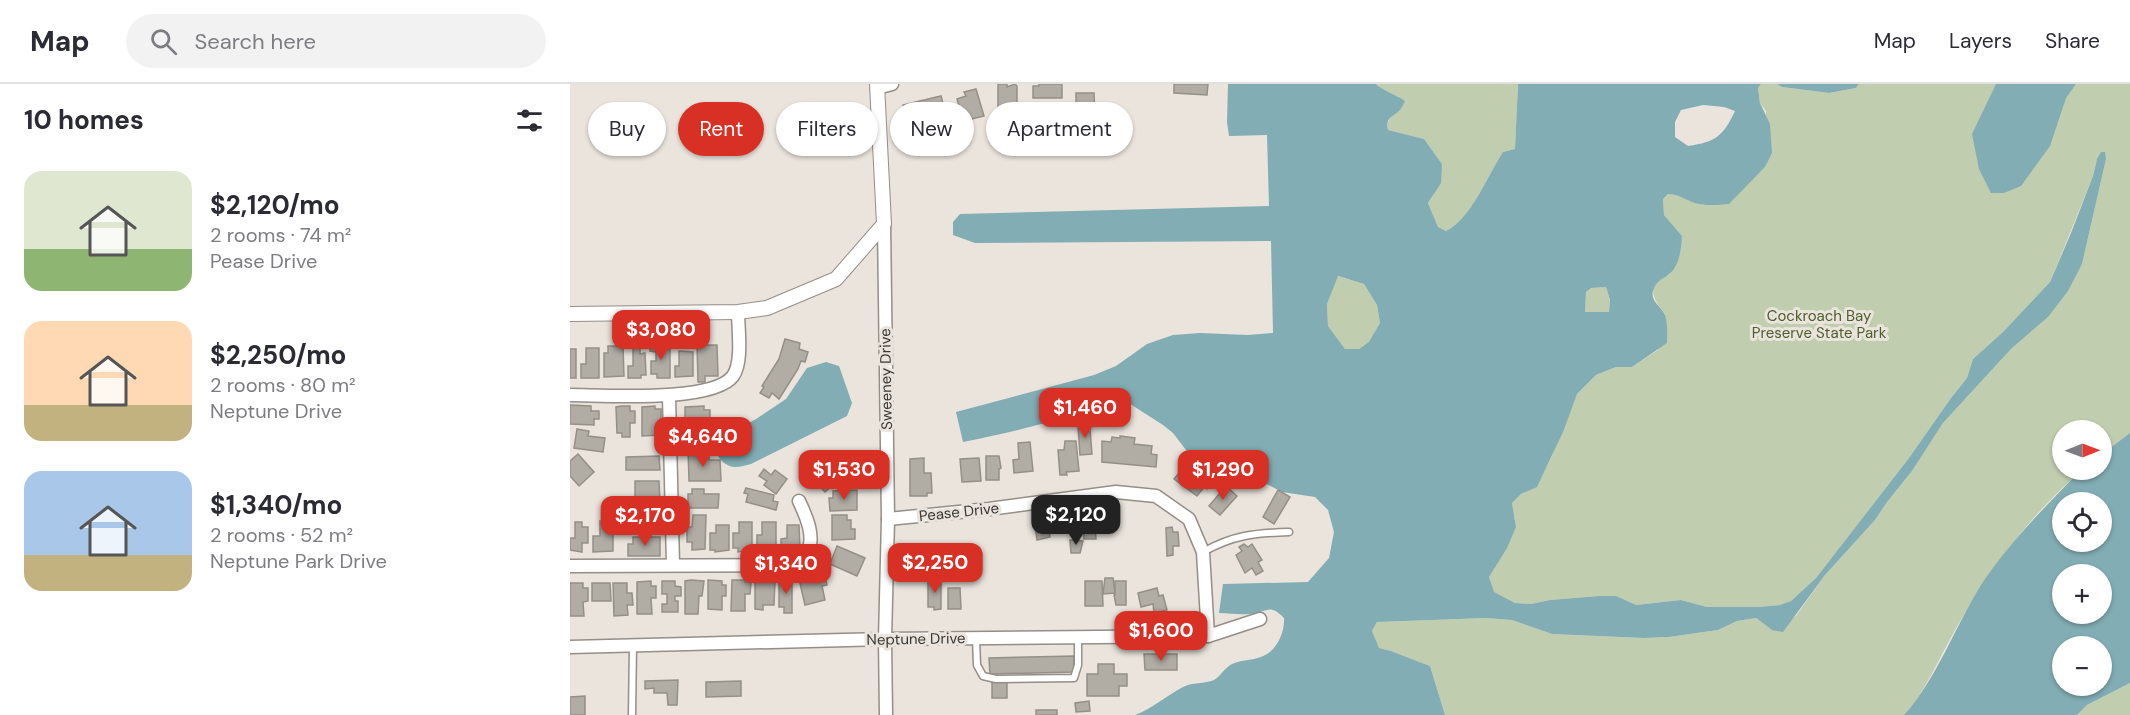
<!DOCTYPE html>
<meta charset="utf-8">
<style>
:root{--surface:#fff;--page:#f2f2f3;--text:#2b2b33;--muted:#7c7c81;--line:#e1e1e2;--accent:#d93025}
body{margin:0;font-family:"DM Sans",sans-serif;background:var(--page);color:var(--text);height:100vh;display:flex;flex-direction:column;font-size:22px;white-space:nowrap}
*{box-sizing:border-box;margin:0}
p{font-size:20px;color:var(--muted)}
.icon{flex:none;width:33px;height:33px;fill:none;stroke:currentColor;stroke-width:2;stroke-linecap:round;stroke-linejoin:round}
.map{position:relative;flex:1;overflow:hidden}
.drawer{display:flex;flex-direction:column;background:var(--surface);width:570px}
.drawer>*{flex:none}
.top-card{position:absolute;left:18px;top:18px;width:570px;height:54px;display:flex;gap:12px}
.needle{width:39px;rotate:89deg}
.tools{position:absolute;left:1482px;top:336px;display:grid;gap:12px}
.tools a{display:grid;place-items:center;width:60px;height:60px;border-radius:50%;background:var(--surface);box-shadow:0 2px 4px #0004;font-size:30px}
.price{position:absolute;translate:-50% -51px;padding:0 14px;border-radius:12px;background:var(--accent);color:#fff;font-size:20px;line-height:39px;filter:drop-shadow(0 2px 3px #0008)}
.price::after{content:'';position:absolute;left:50%;top:36px;width:18px;height:14px;margin-left:-9px;background:inherit;clip-path:polygon(0 0,100% 0,50% 100%)}
.price.on{background:#222;color:#fff}
ul{padding:0;list-style:none}
li{display:flex;align-items:center;gap:18px;height:150px;padding:0 24px}
li span{display:grid;place-items:center;flex:none;width:168px;height:120px;border-radius:18px;color:#555}
li>.icon{margin-inline-start:auto}
span .icon{width:72px;height:72px;fill:#fffc;stroke-width:1}
li b{font-size:26px}
h2{display:flex;justify-content:space-between;align-items:center;height:72px;padding:0 24px;font-size:26px}
.pill{padding:0 21px;border-radius:27px;background:var(--surface);box-shadow:0 2px 4px #0004;font-size:21px;line-height:54px}
.pill.on{background:var(--accent);color:#fff}
header{display:flex;align-items:center;gap:36px;box-sizing:border-box;height:84px;padding:0 30px;background:var(--surface);border-bottom:2px solid var(--line)}
header strong{font-size:28px}
nav{display:flex;gap:33px;margin-inline-start:auto;font-size:21px}
.search{width:420px;height:54px;background:var(--page);display:flex;align-items:center;gap:15px;box-sizing:border-box;padding:0 21px;border-radius:33px;color:var(--muted);font-size:22px}
main{display:flex;flex:1;min-height:0}
.map>svg:first-child{display:block}
.green{fill:#c0cdaf}
.water{fill:#82adb4;fill-rule:evenodd}
.building{fill:#b1aca4;stroke:#948f87;stroke-width:1.5}
.lines{fill:none;stroke-linecap:round;stroke-linejoin:round}
.service-casing{stroke:#948e87;stroke-width:9}
.minor-casing{stroke:#948e87;stroke-width:15}
.tertiary-casing{stroke:#948e87;stroke-width:16}
.service{stroke:#fff;stroke-width:6}
.minor{stroke:#fff;stroke-width:12}
.tertiary{stroke:#fff;stroke-width:14}
.labels{text-anchor:middle;dominant-baseline:central;stroke-width:6;stroke-linejoin:round;paint-order:stroke}
.park-label{font-size:15px;fill:#4b5e2c;stroke:#eae4dc}
.street-label{font-size:15px;fill:#383633;stroke:#eae4dc}
</style>
<header>
<strong>Map</strong>
<div class="search"><svg class="icon" aria-label="search" viewBox="0 0 24 24"><circle cx="10" cy="10" r="6"/><path d="M15 15l6 6"/></svg>Search here</div>
<nav><a>Map</a><a>Layers</a><a>Share</a></nav>
</header>
<main>
<section class="drawer">
<h2>10 homes<svg class="icon" aria-label="filters" viewBox="0 0 24 24"><path d="M4 7h16M4 17h16"/><circle cx="9" cy="7" r="2"/><circle cx="15" cy="17" r="2"/></svg></h2>
<ul>
<li><span style="background:linear-gradient(#dfe7d0 65%,#8fb573 0)"><svg class="icon" aria-label="home" viewBox="0 0 24 24"><path d="M3 11l9-7 9 7M6 9v11h12V9"/></svg></span><div><b>$2,120/mo</b><p>2 rooms · 74 m²</p><p>Pease Drive</p></div></li>
<li><span style="background:linear-gradient(#ffd9b3 70%,#c2b280 0)"><svg class="icon" aria-label="home" viewBox="0 0 24 24"><path d="M3 11l9-7 9 7M6 9v11h12V9"/></svg></span><div><b>$2,250/mo</b><p>2 rooms · 80 m²</p><p>Neptune Drive</p></div></li>
<li><span style="background:linear-gradient(#a9c7e8 70%,#c2b280 0)"><svg class="icon" aria-label="home" viewBox="0 0 24 24"><path d="M3 11l9-7 9 7M6 9v11h12V9"/></svg></span><div><b>$1,340/mo</b><p>2 rooms · 52 m²</p><p>Neptune Park Drive</p></div></li>
</ul>
</section>
<div class="map">
<svg width="1560" height="631" viewBox="0 0 1560 631">
<rect width="100%" height="100%" fill="#eae4dc"/>
<!-- green -->
<g class="green">
<path d="M807 0H948L945 65 933 68C918 91 901 135 876 147L868 143 858 119 863 112 872 80 854 55 818 46C816 35 822 31 830 26L829 13 815 8Z"/>
<path d="M1191 0H1207L1212 3 1259 9 1286 4 1289 0H1560V349L1532 370V346H1492V386H1513C1462 427 1416 491 1384 548 1368 576 1356 606 1334 631H875L860 582 821 567 808 564 802 547 807 538 916 534 942 536 982 550 1074 554 1099 553 1148 546 1167 537 1186 534 1202 546 1226 532 1255 491 1305 436 1317 418 1342 387 1373 339 1441 265 1478 233 1512 180 1536 75H1527L1523 92 1480 198 1433 248 1403 275 1397 294 1381 314 1339 374 1246 494 1221 517 1210 521 1189 523H1137L1111 516 1066 521 1046 513 1029 512 980 516 961 520 945 519 923 508 919 493 946 443 942 419 951 410 967 402 982 372 1007 310 1026 291 1046 283H1062L1088 266 1095 230C1081 212 1076 202 1100 190L1112 152 1094 131 1093 115 1098 110 1111 111 1123 118 1158 120 1195 83 1196 27 1190 19 1188 4Z"/>
<path d="M767 192 794 200 807 221 810 239 800 258 789 265H775L758 242 757 220Z"/>
<path d="M1036 203 1040 217 1039 228H1015L1016 208 1020 204Z"/>
<path d="M1560 599V631H1507L1517 621Z"/>
</g>
<!-- water -->
<g class="water">
<path d="M658 0H806C815 8 825 10 835 17 834 19 831 25 830 26 823 33 815 33 818 46L854 55 872 80 871 99 858 119 868 143 876 147C901 135 918 91 933 68L945 65 948 0H1191L1188 4 1190 19 1200 40 1202 69 1195 83 1159 120C1147 121 1136 122 1125 119 1113 115 1112 111 1098 110L1093 115 1094 131 1112 152C1111 165 1110 182 1098 191 1091 196 1086 197 1083 207 1080 217 1092 223 1095 231 1098 240 1097 250 1097 259L1062 283H1046L1026 291 1007 310 993 348 967 403 951 410 942 419 946 443 937 464 919 493 924 508 945 519 961 520 980 516 1029 512H1046L1066 521 1111 516 1137 523H1189L1210 521 1221 517 1246 494 1339 374 1381 314 1397 294 1403 275 1433 248 1480 198 1501 149 1523 92 1527 75 1531 68H1535L1536 75 1512 180 1498 207 1478 233 1441 265 1373 339 1342 387 1317 418 1305 436 1255 491 1213 548 1202 546 1186 534 1167 537 1148 546 1099 553 1074 554 982 550 942 536 916 534 807 538 802 547 809 564 821 567 860 582 875 631H565C583 624 596 612 613 603 622 598 635 600 644 596 651 592 654 584 662 580 673 575 686 577 697 570 708 564 715 546 714 534 699 518 697 529 679 530 669 531 659 529 649 529L653 500 738 498 759 474 764 448 758 426 745 413 712 408 687 395 659 384 640 373 616 366 603 349 593 341 554 316 543 313C497 337 444 347 393 358L386 328 524 291 546 282 577 260 603 251 630 249 678 251 703 249 701 157 405 159 383 151V138L390 130 699 122 697 51 659 52 657 38ZM1133 21 1154 23 1165 27C1153 52 1146 58 1118 62L1105 53V38L1111 26ZM768 192 794 200 807 221 810 239 799 258 789 265H775L758 242 757 220ZM1036 203 1040 216 1039 228H1015L1016 208 1021 204Z"/>
<path d="M1207 0H1289L1286 4 1259 9 1212 3Z"/>
<path d="M1426 0H1506L1496 14 1480 62 1451 102 1434 109H1421L1409 85 1402 50Z"/>
<path d="M256 278 269 282 282 319 277 332 181 380C176 381 170 383 165 383 152 382 143 369 146 357L186 335 216 315 237 284Z"/>
<path d="M1560 349V599L1517 621 1507 631H1334C1367 594 1385 543 1411 501 1438 460 1474 424 1507 390L1513 386H1532V370ZM1492 418H1532V458H1492ZM1532 490V530H1492V490ZM1532 562V602H1492V562Z"/>
</g>
<!-- building -->
<g class="building">
<path d="M428 0H437V3L445 0 447 2V30H428Z"/>
<path d="M469 0H492V14H463V2H469Z"/>
<path d="M604 0H638L637 11 604 9Z"/>
<path d="M406 5 414 32 393 37 387 15 396 12 394 8Z"/>
<path d="M506 9H524L525 36H515V39H508V37H506Z"/>
<path d="M371 12 375 27 337 37 333 21Z"/>
<path d="M215 255 230 259 229 265 238 268 235 278 231 277 228 285 209 315 202 309 199 314 190 309 194 303 192 302 209 275Z"/>
<path d="M80 260H94V263H100V294H87V290H81V277H86V268L80 267Z"/>
<path d="M127 261H147L148 292H135V298H128Z"/>
<path d="M38 262H53L54 292 34 293V269H38Z"/>
<path d="M63 263H70V270L75 269 76 291H71V294H58V282H63Z"/>
<path d="M16 264H29V294H11V280H16Z"/>
<rect x="0" y="265" width="6" height="29"/>
<path d="M109 267 123 268V292L105 293V282H109Z"/>
<path d="M0 321 21 322V327H29V335H24V341L0 340Z"/>
<path d="M52 322H60V327H65V339H60V353H52V349H47L46 323Z"/>
<path d="M85 322V325H91V351L72 352V323Z"/>
<path d="M134 322V326H140V338H134L135 348H115V323Z"/>
<path d="M516 336 518 347 520 346 522 370 510 371 508 342H511L510 337Z"/>
<path d="M7 345 19 347 18 352 35 354 33 368 4 364Z"/>
<path d="M550 352 565 354 564 360 582 362 581 370 587 371 586 383 532 378V357L541 358 542 353 550 354Z"/>
<path d="M495 357H506L509 387 496 388 497 391H490L488 366H494Z"/>
<path d="M460 358 463 387 444 389 443 376 449 375 448 359Z"/>
<path d="M118 365H127V372L139 371V376H150L151 397H119Z"/>
<path d="M8 370 24 388 9 402 0 392V377Z"/>
<path d="M89 372 90 386H56V373Z"/>
<path d="M416 372H429L431 384 429 385V396H416Z"/>
<path d="M354 374V389H361L362 409H357V412H340V375Z"/>
<path d="M409 374 411 397 392 398 390 375Z"/>
<path d="M259 378 272 393 255 408 242 394Z"/>
<path d="M618 379 642 398 637 405 634 403 627 412 604 395Z"/>
<path d="M194 385 201 391 205 386 217 395 206 410 194 401 197 397 189 392Z"/>
<path d="M65 397H89L90 418H65Z"/>
<path d="M656 402 667 412 650 431 639 422Z"/>
<path d="M176 404 204 411 203 417 208 418 206 426 176 418 178 410 174 409Z"/>
<path d="M122 405H134V410H149L148 424H118V410H122Z"/>
<path d="M287 406V426L260 427 259 414H263V407Z"/>
<path d="M708 406 720 413 704 440 693 433Z"/>
<path d="M90 422V437H84V443H75V437H58L57 423Z"/>
<path d="M123 431H136L135 465 122 466V458H117V443H122Z"/>
<path d="M262 431H277V436H281V445H285V455L262 456Z"/>
<path d="M513 432H519L520 439H525L526 455H514Z"/>
<path d="M477 433 480 453 467 456 464 434Z"/>
<path d="M30 437 43 439V467L23 468V452H30Z"/>
<path d="M5 438H12V443H18V459H12V468L0 466V454H5Z"/>
<path d="M169 438H182V466L168 468V464H163V449H169Z"/>
<path d="M192 438H206V466H192V463H187V451H192Z"/>
<path d="M146 441H159V466L145 468V466H140V449H146Z"/>
<path d="M217 441H229L230 466 211 465V455L217 454Z"/>
<path d="M602 443 603 448H608L609 462H603V471L597 472 596 444Z"/>
<path d="M63 453H90V472H58V460H63Z"/>
<path d="M500 456 513 457 510 469H501Z"/>
<path d="M674 460 678 463 682 460 692 476 688 478 693 487 686 491 682 484 675 489 666 471 672 467 669 463Z"/>
<path d="M267 462 295 474 287 492 260 480Z"/>
<path d="M254 489 257 501 252 502 255 516 235 521 229 495Z"/>
<path d="M371 494V525L364 526V523H358V496Z"/>
<path d="M535 494H543L545 509 533 510Z"/>
<path d="M194 495 205 496 204 521H193V526L185 525V496Z"/>
<path d="M222 495V529H214V523H209V496Z"/>
<path d="M121 496 134 497 132 512H129L128 530H115V497Z"/>
<path d="M138 496 152 497V501H156V512H152V526L138 525Z"/>
<path d="M162 496H175V498H181L180 510H175V527H161Z"/>
<path d="M81 497V502H86V514H81L82 530H67V498Z"/>
<path d="M92 497H105V502L111 503V512H105V517H108V528H92V520H97V510H92Z"/>
<path d="M515 497H532L533 522H515Z"/>
<path d="M545 497H556V521H546L544 511H545Z"/>
<path d="M0 499H13V504H18V517L13 518 14 532H0Z"/>
<path d="M22 499H40L41 517H22Z"/>
<path d="M43 499H57V509H62L63 521H57L58 531 44 532Z"/>
<path d="M378 504H390L391 525H378Z"/>
<path d="M587 504 589 512 593 511 597 526 584 529 583 520 571 523 568 509Z"/>
<path d="M574 570H607V586H575Z"/>
<path d="M504 572V588L420 590 419 574Z"/>
<path d="M528 580H544V590H557V602H549V612H517V590H528Z"/>
<path d="M437 595V614H422V596Z"/>
<path d="M108 596 107 621H98L97 609H84V604L75 605V597Z"/>
<path d="M171 597V612L136 613V598Z"/>
<path d="M15 612V631H0V613Z"/>
<path d="M519 617 520 627 506 628 505 619Z"/>
<rect x="466" y="626" width="21" height="5"/>
</g>
<g class="lines">
<!-- service casing -->
<g class="service-casing">
<g id="service">
<path d="M633 468C663 451 685 449 719 448"/>
<path d="M406 554 407 581 413 592 426 595 504 594 508 581V553"/>
<path d="M62 631 63 561"/>
</g>
</g>
<!-- minor casing -->
<g class="minor-casing">
<g id="minor">
<path d="M307 4 322 0"/>
<path d="M314 140 318 435 315 555 316 631"/>
<path d="M0 311C33 311 143 319 163 292 173 278 168 245 168 228"/>
<path d="M99 312 103 481"/>
<path d="M318 435 419 425 546 408 586 412 619 435 633 468 638 552"/>
<path d="M0 482 227 481C230 478 235 474 237 470 246 453 236 432 229 417"/>
<path d="M0 563 315 555 638 552 690 535"/>
</g>
</g>
<!-- tertiary casing -->
<g class="tertiary-casing">
<path id="tertiary" d="M0 230 168 228 197 224 266 195 314 140 307 0"/>
</g>
<!-- service -->
<use href="#service" class="service"/>
<!-- minor -->
<use href="#minor" class="minor"/>
<!-- tertiary -->
<use href="#tertiary" class="tertiary"/>
</g>
<g class="labels">
<!-- park labels -->
<g class="park-label">
<text x="1249" y="232">Cockroach Bay<tspan x="1249" dy="17">Preserve State Park</tspan></text>
</g>
<!-- street labels -->
<g class="street-label">
<text transform="translate(316 295) rotate(-91)">Sweeney Drive</text>
<text transform="translate(389 428) rotate(-6)">Pease Drive</text>
<text transform="translate(346 555) rotate(-1)">Neptune Drive</text>
</g>
</g>
</svg>
<div class="tools">
<a><svg class="needle" viewBox="-14 -14 28 28"><path d="M0-13l5 13h-10z" fill="#e53935"/><path d="M0 13l5-13h-10z" fill="#7c7c81"/></svg></a>
<a><svg class="icon" aria-label="locate" viewBox="0 0 24 24"><circle cx="12" cy="12" r="6"/><path d="M12 2v4M12 18v4M2 12h4M18 12h4"/></svg></a>
<a>+</a>
<a>−</a>
</div>
<b class="price" style="left:91px;top:277px">$3,080</b>
<b class="price" style="left:515px;top:355px">$1,460</b>
<b class="price" style="left:133px;top:384px">$4,640</b>
<b class="price" style="left:274px;top:417px">$1,530</b>
<b class="price" style="left:653px;top:417px">$1,290</b>
<b class="price on" style="left:506px;top:462px">$2,120</b>
<b class="price" style="left:75px;top:463px">$2,170</b>
<b class="price" style="left:365px;top:510px">$2,250</b>
<b class="price" style="left:216px;top:511px">$1,340</b>
<b class="price" style="left:591px;top:578px">$1,600</b>
<div class="top-card">
<a class="pill">Buy</a>
<a class="pill on">Rent</a>
<a class="pill">Filters</a>
<a class="pill">New</a>
<a class="pill">Apartment</a>
</div>
</div>
</main>
